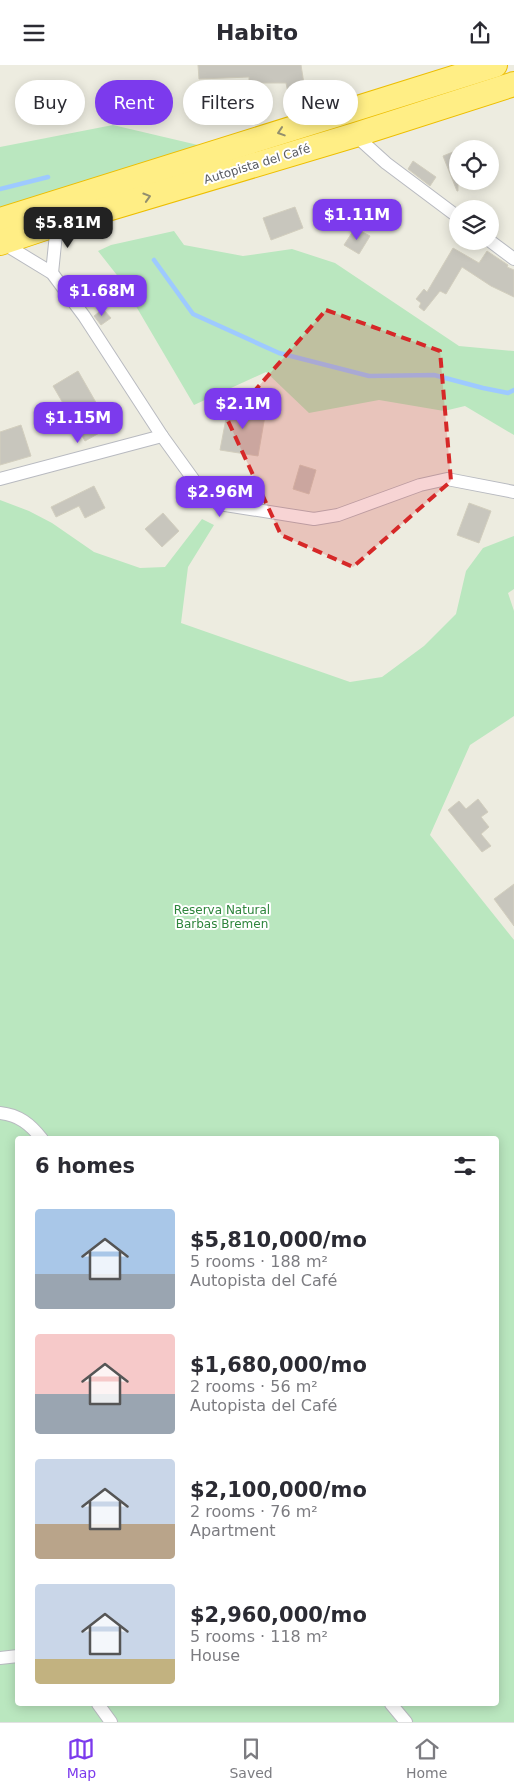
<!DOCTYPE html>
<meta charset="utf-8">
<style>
:root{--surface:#fff;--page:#f2f2f3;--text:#2b2b33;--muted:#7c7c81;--line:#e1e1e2;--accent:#7c3aed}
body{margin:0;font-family:"DejaVu Sans",sans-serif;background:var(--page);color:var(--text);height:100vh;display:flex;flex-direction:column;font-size:19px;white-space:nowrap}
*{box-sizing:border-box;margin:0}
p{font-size:16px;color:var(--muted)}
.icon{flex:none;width:28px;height:28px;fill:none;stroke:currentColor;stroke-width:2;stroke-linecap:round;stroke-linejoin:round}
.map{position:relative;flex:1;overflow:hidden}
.drawer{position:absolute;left:15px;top:1071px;width:484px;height:570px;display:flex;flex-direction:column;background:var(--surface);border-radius:5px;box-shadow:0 2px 12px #0003}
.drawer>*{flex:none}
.hud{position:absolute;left:15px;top:15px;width:485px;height:45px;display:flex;gap:10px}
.buttons{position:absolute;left:449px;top:75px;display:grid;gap:10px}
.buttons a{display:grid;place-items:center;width:50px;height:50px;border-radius:50%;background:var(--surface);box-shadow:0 2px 12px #0003;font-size:25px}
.price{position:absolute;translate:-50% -42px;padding:0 11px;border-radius:10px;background:var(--accent);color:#fff;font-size:16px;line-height:32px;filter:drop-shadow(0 1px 2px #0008)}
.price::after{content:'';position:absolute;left:50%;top:30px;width:15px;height:11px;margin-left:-8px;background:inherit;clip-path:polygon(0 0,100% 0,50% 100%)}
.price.on{background:#222;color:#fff}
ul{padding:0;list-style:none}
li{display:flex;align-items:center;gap:15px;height:125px;padding:0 20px}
li span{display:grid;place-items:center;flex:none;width:140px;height:100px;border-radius:5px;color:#555}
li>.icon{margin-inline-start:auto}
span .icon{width:60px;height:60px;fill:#fffc;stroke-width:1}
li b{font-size:21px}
h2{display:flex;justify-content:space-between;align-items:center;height:60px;padding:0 20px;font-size:21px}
.chip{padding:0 18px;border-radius:22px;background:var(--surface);box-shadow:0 2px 12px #0003;font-size:18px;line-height:45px}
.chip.on{background:var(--accent);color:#fff}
header{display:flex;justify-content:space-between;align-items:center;height:65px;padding:0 20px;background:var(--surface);font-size:22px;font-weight:700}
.tabs{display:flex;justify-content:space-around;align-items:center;height:70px;border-top:1px solid var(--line);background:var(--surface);font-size:14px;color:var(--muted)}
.tabs a{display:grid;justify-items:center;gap:2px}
.tabs .on{color:var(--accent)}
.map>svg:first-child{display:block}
.green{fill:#bae7bf;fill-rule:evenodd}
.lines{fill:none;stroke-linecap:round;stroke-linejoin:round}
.stream{stroke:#9ecaff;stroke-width:4.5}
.building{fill:#c8c6bd;stroke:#d2cebe}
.street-casing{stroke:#b8bac0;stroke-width:14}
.highway-casing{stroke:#edbe00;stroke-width:26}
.street{stroke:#fff;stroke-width:12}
.highway{stroke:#ffee85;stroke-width:24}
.oneway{stroke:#938f6e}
.marked{fill:#d62828;fill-opacity:0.2;stroke:#d62828;stroke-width:4;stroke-dasharray:10 6;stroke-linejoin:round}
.labels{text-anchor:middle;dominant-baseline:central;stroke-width:4;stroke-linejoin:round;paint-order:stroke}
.street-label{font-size:12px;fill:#595c62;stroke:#fff}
.park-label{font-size:12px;fill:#2e853c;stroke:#fff}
</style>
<header><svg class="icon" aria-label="menu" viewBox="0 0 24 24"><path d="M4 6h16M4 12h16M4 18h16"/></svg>Habito<svg class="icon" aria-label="share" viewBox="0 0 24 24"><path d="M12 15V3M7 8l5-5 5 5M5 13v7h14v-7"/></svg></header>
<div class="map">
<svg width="514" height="1657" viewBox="0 0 514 1657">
<rect width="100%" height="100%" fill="#edece0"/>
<!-- green -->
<g class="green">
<path d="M113 60 198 80 0 143V82Z"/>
<path d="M174 166 184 180 243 191 292 184 335 198 459 281 514 286V370L465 341 444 346 379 335 309 348 266 307 194 340 120 214 98 186 111 180Z"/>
<path d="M0 435 29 446 52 458 94 487 140 503 165 502 202 454 214 460 188 502 181 558 350 617 382 612 424 581 456 549 466 506 483 483 514 471V524L508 528 514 546V651L470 680 430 770 514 875V1657H0ZM18 1074H496V1639H18Z"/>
</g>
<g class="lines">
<!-- stream -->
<g class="stream">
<path d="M0 124 48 112"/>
<path d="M154 195 193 249 279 288 369 311 434 310 483 323 508 328 514 325"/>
</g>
</g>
<!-- building -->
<g class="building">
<path d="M198 0H301L305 25 288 28 286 18H249V12L199 14Z"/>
<path d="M458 85V126H457L443 91Z"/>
<path d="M413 96 436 112 430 121 408 104Z"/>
<path d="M295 142 303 163 271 175 263 153Z"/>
<path d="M355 163 370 171 359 189 344 180Z"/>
<path d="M453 183 479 198 487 186 508 200 507 202 514 205V232L491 221 462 202 446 229 440 226 424 246 419 242 421 238 416 234 424 224 427 227Z"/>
<path d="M103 244 111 253 101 260 94 251Z"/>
<path d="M78 306 110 362 85 376 53 321Z"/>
<path d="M229 338 266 345 258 391 220 385Z"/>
<path d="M21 360 31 391 0 400V367Z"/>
<path d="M300 400 316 405 309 429 293 424Z"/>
<path d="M94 421 105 443 85 453 79 441 56 452 51 442Z"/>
<path d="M469 438 491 446 479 478 457 470Z"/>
<path d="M163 448 179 466 162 482 145 464Z"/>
<path d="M478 734 488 747 481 752 489 762 481 769 491 781 482 787 448 745 459 736 466 744Z"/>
<path d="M514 819V861L494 834Z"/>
</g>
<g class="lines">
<!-- street casing -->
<g class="street-casing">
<g id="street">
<path d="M355 70 386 98 458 152"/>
<path d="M490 176 514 194"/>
<path d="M1 177 52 208 84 251 162 371 201 425 219 439 314 454 338 450 420 420 447 414 514 427"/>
<path d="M52 208 57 159"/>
<path d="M0 414 162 371"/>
<path d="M0 1048C19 1050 30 1059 42 1074"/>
<path d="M0 1593 18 1591"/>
<path d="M98 1639 111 1657"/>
<path d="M391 1639 406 1657"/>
</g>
</g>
<!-- highway casing -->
<g class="highway-casing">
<g id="highway">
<path d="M0 155 495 0"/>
<path d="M0 178 57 159 355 70 514 19"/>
</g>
</g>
<!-- street -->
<use href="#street" class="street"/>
<!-- highway -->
<use href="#highway" class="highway"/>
</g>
<!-- one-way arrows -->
<defs><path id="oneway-chevron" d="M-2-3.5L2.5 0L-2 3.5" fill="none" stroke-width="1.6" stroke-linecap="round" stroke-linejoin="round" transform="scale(1.25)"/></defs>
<g class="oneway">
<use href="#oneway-chevron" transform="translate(281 67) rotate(162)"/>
<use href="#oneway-chevron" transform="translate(147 132) rotate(-17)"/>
</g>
<!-- marked area -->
<path class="marked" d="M326 245 440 286 451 416 353 502 281 470 228 356Z"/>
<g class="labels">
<!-- street labels -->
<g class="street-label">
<text transform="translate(257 99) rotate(-17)">Autopista del Café</text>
</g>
<!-- park labels -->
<g class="park-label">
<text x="222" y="845">Reserva Natural<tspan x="222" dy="14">Barbas Bremen</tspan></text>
</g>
</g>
</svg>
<div class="buttons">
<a><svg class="icon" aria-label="locate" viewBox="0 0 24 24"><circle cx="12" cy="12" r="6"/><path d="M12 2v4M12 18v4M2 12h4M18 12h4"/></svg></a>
<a><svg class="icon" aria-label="layers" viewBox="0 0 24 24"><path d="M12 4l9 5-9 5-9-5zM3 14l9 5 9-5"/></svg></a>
</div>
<b class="price" style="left:357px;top:176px">$1.11M</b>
<b class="price on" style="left:68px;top:184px">$5.81M</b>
<b class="price" style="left:102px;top:252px">$1.68M</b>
<b class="price" style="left:243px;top:365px">$2.1M</b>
<b class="price" style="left:78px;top:379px">$1.15M</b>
<b class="price" style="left:220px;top:453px">$2.96M</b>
<div class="hud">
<a class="chip">Buy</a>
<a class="chip on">Rent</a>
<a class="chip">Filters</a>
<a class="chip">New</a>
</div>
<section class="drawer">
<h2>6 homes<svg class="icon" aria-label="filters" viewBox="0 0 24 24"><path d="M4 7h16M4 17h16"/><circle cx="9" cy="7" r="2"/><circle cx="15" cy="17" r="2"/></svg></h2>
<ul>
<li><span style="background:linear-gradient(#a9c7e8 65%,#9aa5b1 0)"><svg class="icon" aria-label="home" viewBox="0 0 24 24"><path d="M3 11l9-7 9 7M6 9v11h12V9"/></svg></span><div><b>$5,810,000/mo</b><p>5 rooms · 188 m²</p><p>Autopista del Café</p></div></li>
<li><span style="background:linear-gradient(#f6c9c9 60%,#9aa5b1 0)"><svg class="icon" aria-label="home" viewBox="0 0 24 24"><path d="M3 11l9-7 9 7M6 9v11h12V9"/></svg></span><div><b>$1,680,000/mo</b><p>2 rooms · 56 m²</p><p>Autopista del Café</p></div></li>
<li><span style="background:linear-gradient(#c9d6e8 65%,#b9a48a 0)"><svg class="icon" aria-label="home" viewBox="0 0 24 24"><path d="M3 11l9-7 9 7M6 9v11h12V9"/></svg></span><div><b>$2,100,000/mo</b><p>2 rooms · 76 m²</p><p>Apartment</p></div></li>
<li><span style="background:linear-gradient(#c9d6e8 75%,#c2b280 0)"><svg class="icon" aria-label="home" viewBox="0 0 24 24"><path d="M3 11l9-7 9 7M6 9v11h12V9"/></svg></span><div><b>$2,960,000/mo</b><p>5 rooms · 118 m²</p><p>House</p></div></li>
</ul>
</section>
</div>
<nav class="tabs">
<a class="on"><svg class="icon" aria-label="map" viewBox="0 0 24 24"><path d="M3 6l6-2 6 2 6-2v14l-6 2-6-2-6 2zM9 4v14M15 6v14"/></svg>Map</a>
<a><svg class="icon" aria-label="saved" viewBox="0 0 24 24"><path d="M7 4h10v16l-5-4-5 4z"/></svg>Saved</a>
<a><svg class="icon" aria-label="home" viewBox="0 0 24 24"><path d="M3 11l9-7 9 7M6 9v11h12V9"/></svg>Home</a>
</nav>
